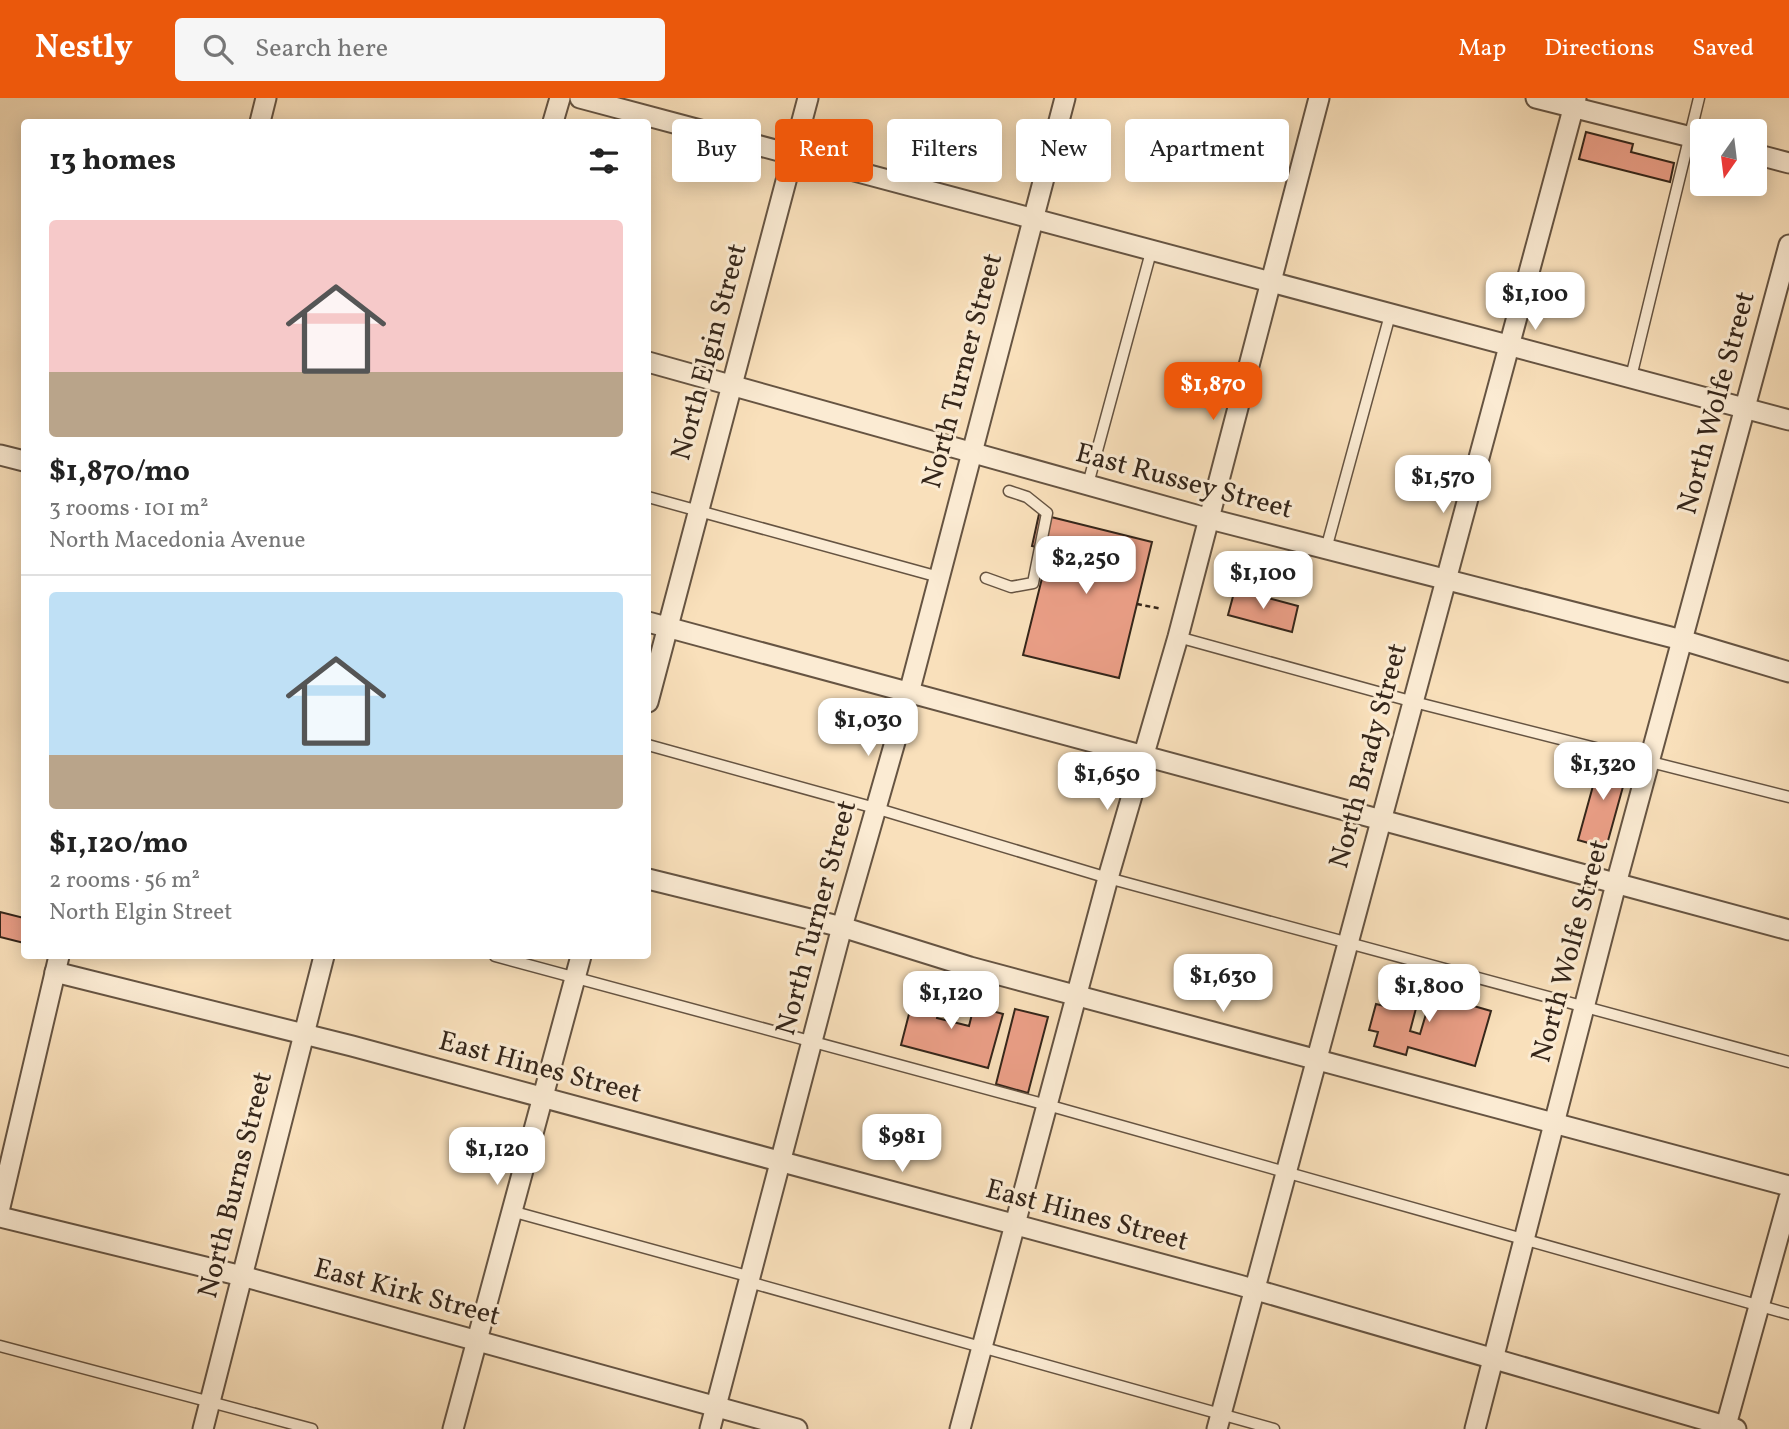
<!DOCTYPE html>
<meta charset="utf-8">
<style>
:root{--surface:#fff;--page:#f6f6f6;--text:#222;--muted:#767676;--line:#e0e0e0;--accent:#ea580c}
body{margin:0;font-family:Vollkorn,serif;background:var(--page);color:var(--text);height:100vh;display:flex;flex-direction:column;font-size:26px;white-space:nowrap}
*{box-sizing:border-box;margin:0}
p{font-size:23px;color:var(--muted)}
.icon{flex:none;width:38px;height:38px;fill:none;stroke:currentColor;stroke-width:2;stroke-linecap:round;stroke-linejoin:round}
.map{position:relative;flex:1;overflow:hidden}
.details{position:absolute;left:21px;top:21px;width:630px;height:840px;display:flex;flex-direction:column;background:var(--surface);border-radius:7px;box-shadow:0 4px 18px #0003}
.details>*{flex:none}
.hud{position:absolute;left:672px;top:21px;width:665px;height:63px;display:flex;gap:14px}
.needle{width:46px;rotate:194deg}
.fabs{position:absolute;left:1690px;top:21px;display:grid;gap:14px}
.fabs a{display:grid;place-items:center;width:77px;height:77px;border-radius:7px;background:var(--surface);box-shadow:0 4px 18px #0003;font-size:35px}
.price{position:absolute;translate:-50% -60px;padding:0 16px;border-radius:14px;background:#fff;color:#222;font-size:23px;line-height:46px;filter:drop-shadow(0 2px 4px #0008)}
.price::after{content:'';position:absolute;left:50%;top:42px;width:21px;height:16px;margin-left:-10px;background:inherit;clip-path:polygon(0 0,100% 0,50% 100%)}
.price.on{background:var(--accent);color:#fff}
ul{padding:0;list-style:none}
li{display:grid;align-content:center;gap:14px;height:371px;padding:0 28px}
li+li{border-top:2px solid var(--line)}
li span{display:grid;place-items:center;height:217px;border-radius:7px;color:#555}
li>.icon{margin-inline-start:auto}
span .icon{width:126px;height:126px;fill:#fffc;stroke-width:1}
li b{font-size:30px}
h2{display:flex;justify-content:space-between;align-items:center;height:84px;padding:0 28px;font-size:30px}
.tag{padding:0 24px;border-radius:7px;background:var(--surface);box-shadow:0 4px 18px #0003;font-size:24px;line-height:63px}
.tag.on{background:var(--accent);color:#fff}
header{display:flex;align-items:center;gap:42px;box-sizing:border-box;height:98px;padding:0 35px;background:var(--accent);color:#fff}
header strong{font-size:33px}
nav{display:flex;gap:38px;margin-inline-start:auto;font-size:24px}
.search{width:490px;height:63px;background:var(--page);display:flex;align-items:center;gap:18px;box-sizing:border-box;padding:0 24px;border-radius:7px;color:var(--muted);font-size:26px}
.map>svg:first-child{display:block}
.building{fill:#eb9f87;stroke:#35261a;stroke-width:2}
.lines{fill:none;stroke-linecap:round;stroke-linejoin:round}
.lane-casing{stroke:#665442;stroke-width:13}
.street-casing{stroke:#665442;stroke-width:23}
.path{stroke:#35261a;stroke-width:2.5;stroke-dasharray:5 3.5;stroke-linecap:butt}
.lane{stroke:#fbebd3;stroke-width:10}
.street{stroke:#fbebd3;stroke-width:19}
.labels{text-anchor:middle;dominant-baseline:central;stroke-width:6;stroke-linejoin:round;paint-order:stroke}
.street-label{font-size:28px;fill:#35261a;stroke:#fbebd3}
</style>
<header>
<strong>Nestly</strong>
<div class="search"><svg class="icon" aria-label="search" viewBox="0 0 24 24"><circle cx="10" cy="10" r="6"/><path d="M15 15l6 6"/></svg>Search here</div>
<nav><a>Map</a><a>Directions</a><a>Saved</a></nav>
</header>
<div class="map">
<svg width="1789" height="1331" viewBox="0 0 1789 1331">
<rect width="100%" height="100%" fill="#f9e0bb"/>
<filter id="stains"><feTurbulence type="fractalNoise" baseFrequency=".00286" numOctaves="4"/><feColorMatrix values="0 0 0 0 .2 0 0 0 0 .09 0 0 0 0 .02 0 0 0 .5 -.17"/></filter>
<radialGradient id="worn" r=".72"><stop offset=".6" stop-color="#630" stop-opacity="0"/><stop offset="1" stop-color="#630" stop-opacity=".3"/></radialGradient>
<!-- building -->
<g class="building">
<path d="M1586 34 1633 46 1631 54 1674 65 1670 84 1579 61Z"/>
<path d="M1039 416 1152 444 1119 580 1023 557 1049 452 1032 448Z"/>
<path d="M1235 491 1298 508 1292 534 1228 517Z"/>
<path d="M1601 659 1629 667 1606 750 1578 742Z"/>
<path d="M0 814 24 820V845L0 839Z"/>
<path d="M1393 876 1423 884 1410 933 1420 936 1432 896 1491 913 1475 968 1408 949 1406 957 1374 948 1378 934 1369 932 1376 906 1384 908Z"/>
<path d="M916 889 943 896 937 920 969 928 974 908 1003 916 988 970 901 947Z"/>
<path d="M1015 911 1048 919 1028 995 996 986Z"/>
</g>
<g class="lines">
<!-- lane casing -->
<g class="lane-casing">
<g id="lane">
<path d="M1631 279 1699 0"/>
<path d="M1088 386 1151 154"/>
<path d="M648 399 939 479"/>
<path d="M1326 451 1390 217"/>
<path d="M986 480 1011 489 1033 485 1047 415 1027 399 1009 393"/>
<path d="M1178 539 1414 604 1789 699"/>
<path d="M648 647 875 710 1108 780 1789 964"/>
<path d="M495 858 1058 1010 1789 1216"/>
<path d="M511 1113 751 1179"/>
<path d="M749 1184 1274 1331"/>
<path d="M0 1248 312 1331"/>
</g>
</g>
<!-- street casing -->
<g class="street-casing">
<g id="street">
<path d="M580 0 1789 322"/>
<path d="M1536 0 1703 42"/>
<path d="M260 24 266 0"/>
<path d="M553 24 560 0"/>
<path d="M1755 56 1789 65"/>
<path d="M648 264 1210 421 1682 542 1789 574"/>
<path d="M0 357 24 363"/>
<path d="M648 524 1789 832"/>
<path d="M648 604 808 0"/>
<path d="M648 781 842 829 970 869 1789 1088"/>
<path d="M55 874 352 948 1239 1187 1736 1331"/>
<path d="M0 1109 59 858"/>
<path d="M0 1119 242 1178 797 1331"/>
<path d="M203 1331 324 858"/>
<path d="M453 1331 581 858"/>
<path d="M710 1331 842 829 909 595 1065 0"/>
<path d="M960 1331 1108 780 1178 539 1319 0"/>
<path d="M1217 1331 1576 0"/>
<path d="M1475 1331 1616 786 1789 147"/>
<path d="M1725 1331 1789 1100"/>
</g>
</g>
<!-- path -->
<path class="path" d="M1137 506 1162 511"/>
<!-- lane -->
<use href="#lane" class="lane"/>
<!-- street -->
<use href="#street" class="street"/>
</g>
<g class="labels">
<!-- street labels -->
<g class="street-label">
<text transform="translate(710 254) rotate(-75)">North Elgin Street</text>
<text transform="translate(963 273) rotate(-75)">North Turner Street</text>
<text transform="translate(1717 305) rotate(-75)">North Wolfe Street</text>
<text transform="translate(1184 384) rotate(15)">East Russey Street</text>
<text transform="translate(1369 658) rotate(-75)">North Brady Street</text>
<text transform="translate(817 820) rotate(-75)">North Turner Street</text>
<text transform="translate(1571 853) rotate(-75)">North Wolfe Street</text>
<text transform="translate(540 970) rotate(15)">East Hines Street</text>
<text transform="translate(236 1087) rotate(-76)">North Burns Street</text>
<text transform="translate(1087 1118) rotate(15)">East Hines Street</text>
<text transform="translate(407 1195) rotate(15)">East Kirk Street</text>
</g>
</g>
<rect width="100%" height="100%" filter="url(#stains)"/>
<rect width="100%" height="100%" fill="url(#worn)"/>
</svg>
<div class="fabs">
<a><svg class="needle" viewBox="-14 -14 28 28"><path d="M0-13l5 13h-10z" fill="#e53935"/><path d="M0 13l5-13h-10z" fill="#767676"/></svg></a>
</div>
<b class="price" style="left:1535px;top:234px">$1,100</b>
<b class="price on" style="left:1213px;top:324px">$1,870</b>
<b class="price" style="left:1443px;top:417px">$1,570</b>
<b class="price" style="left:1086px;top:498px">$2,250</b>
<b class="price" style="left:1263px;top:513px">$1,100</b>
<b class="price" style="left:868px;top:660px">$1,030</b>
<b class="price" style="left:1603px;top:704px">$1,320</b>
<b class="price" style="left:1107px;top:714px">$1,650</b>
<b class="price" style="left:1223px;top:916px">$1,630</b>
<b class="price" style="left:1429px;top:926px">$1,800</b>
<b class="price" style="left:951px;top:933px">$1,120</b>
<b class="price" style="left:902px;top:1076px">$981</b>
<b class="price" style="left:497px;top:1089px">$1,120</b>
<div class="hud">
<a class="tag">Buy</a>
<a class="tag on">Rent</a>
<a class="tag">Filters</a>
<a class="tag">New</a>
<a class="tag">Apartment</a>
</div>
<section class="details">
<h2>13 homes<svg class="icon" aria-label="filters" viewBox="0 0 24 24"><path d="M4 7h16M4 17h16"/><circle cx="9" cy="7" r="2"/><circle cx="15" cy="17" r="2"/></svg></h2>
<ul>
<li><span style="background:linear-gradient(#f6c9c9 70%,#b9a48a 0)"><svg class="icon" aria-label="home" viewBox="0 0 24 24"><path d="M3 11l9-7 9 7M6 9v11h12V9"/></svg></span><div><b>$1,870/mo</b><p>3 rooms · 101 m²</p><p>North Macedonia Avenue</p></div></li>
<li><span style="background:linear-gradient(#bfe0f5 75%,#b9a48a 0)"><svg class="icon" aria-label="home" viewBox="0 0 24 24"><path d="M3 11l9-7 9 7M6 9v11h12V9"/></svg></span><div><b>$1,120/mo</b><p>2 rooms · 56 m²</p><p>North Elgin Street</p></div></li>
</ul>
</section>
</div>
